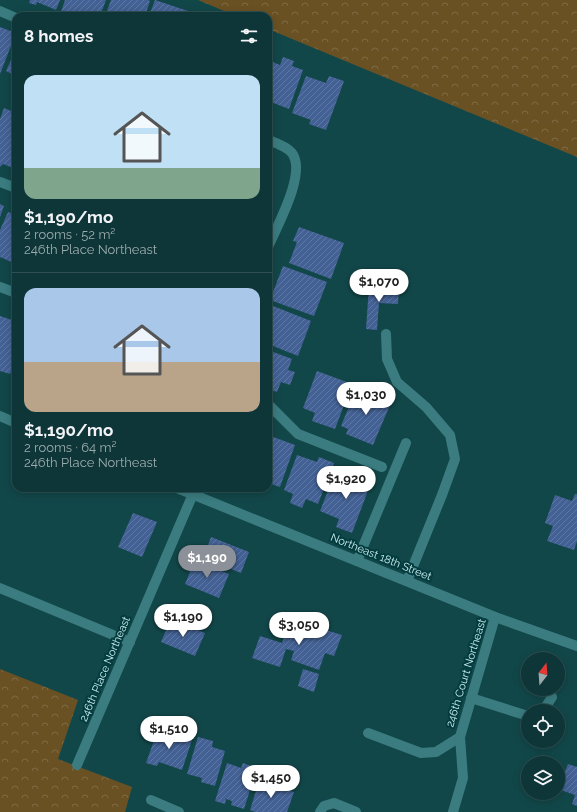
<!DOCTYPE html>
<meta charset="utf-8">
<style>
:root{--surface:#0e3537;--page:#1c4042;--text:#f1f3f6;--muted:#9babad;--line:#2e5052;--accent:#8c9099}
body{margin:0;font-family:Raleway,sans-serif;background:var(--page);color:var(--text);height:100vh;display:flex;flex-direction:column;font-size:15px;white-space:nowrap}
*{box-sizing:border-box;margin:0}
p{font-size:13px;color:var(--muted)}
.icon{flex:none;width:22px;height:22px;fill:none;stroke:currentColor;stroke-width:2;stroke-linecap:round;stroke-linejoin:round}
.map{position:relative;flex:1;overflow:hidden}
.panel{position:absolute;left:12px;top:12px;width:260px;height:480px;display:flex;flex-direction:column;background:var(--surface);border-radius:12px;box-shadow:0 2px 10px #0003,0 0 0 1px var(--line)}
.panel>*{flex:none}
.needle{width:26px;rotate:17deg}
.fabs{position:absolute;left:521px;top:652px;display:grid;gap:8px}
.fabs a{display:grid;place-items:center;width:44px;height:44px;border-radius:50%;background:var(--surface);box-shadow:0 2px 10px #0003,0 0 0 1px var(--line);font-size:20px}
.price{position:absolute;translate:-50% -34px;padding:0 9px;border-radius:14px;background:#fff;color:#222;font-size:13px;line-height:26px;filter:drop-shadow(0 1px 2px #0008)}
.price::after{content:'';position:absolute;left:50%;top:24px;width:12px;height:9px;margin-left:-6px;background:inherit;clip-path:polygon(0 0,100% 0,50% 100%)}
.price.on{background:var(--accent);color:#fff}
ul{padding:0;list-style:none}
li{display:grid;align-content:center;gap:8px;height:212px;padding:0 12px}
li+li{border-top:1px solid var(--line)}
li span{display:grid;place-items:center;height:124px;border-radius:12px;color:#555}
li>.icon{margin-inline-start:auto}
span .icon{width:72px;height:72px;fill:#fffc;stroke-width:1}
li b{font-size:17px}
h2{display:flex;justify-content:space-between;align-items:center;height:48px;padding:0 12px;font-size:17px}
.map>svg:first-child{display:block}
.forest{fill:url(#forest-crowns)}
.building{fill:url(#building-hatch)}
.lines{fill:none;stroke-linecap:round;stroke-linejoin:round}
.minor{stroke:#3a7c80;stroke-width:10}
.labels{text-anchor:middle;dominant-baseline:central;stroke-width:4;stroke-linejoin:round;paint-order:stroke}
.street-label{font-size:11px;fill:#cdeeef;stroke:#023c3f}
</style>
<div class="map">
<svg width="577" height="812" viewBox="0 0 577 812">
<defs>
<pattern id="forest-crowns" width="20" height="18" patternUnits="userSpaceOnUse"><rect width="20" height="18" fill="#6a5123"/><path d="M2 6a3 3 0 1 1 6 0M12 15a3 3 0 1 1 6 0" fill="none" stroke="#7e6a43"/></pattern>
<pattern id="building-hatch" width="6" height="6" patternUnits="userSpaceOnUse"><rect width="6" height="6" fill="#436194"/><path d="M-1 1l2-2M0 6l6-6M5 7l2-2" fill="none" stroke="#5d78a3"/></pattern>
</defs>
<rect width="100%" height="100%" fill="#124749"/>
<!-- forest -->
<g class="forest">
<path d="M198 0H577V157L268 29V16H236Z"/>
<path d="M0 669 78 700 58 759 132 787 125 812H0Z"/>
</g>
<!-- building -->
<g class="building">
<path d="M30 0H60L56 10 37 2 36 5 29 3Z"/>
<path d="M65 0H106L100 16H71L61 12Z"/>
<path d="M111 0H148L150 1 145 16H105Z"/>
<path d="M155 0 191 12 190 16H149Z"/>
<path d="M0 27 16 33 0 74Z"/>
<path d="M16 49V76L6 71Z"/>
<path d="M283 57 294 61 292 66 303 70 289 109 271 102 268 110V60L280 65Z"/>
<path d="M306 76 326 83 329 76 344 81 326 130 309 124 311 120 292 113Z"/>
<path d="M4 108 16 113V165L14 164 13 168 3 164 0 167V119Z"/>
<path d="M0 204 4 206 0 217Z"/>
<path d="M8 212 16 215V264L0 257V230Z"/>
<path d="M299 227 344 243 331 279 289 263 297 242 293 241Z"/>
<path d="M283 266 327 282 314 316 270 300Z"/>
<path d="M369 286 399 288 398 304 379 303 377 330 366 329Z"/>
<path d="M268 304 311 321 298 356 268 344Z"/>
<path d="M14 315 16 316V359L10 374 0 371V316L12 320Z"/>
<path d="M268 350 292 359 288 370 295 372 290 385 281 382 277 392 268 389Z"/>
<path d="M317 371 352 384 335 429 312 421 315 413 303 408Z"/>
<path d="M378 391 393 398 373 445 346 434 348 429 341 426 355 392 374 400Z"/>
<path d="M268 435 295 445 280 487 268 483Z"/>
<path d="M297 455 317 462 319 457 334 463 318 504 306 499 302 508 290 503 293 494 284 490Z"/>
<path d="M344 474 355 478 356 474 372 480 352 533 336 527 339 519 320 511 333 478 341 481Z"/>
<path d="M575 494H577V541L574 550 547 541 553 526 545 523 555 495 572 501Z"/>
<path d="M133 513 157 522 142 557 118 547Z"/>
<path d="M211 537 249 552 241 573 203 558Z"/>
<path d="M195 560 229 574 219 598 185 584Z"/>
<path d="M171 619 205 633 195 656 161 642Z"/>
<path d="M290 619 342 635 334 656 325 653 319 670 291 660 294 651 286 649 280 667 252 658 260 636 282 643Z"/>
<path d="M303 669 319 674 314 692 298 686Z"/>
<path d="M158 729 192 740 182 770 159 762 157 766 146 763Z"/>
<path d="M198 737 213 741 212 747 225 751 215 786 201 782 202 778 187 774Z"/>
<path d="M227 763 241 768 243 763 257 768 244 809 231 805 232 801 226 799 225 804 215 801Z"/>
<path d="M568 764 577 767V806L572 804 575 795 558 789Z"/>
<path d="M259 781 294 792 287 812H255L250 810Z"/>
</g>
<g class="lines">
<!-- minor -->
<g class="minor">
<path d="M0 11 16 18"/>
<path d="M268 140C276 143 286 146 292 153 307 173 277 226 268 247"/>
<path d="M0 182 16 188"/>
<path d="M0 287 16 293"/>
<path d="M386 334 387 359 397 382 426 407 450 435 455 459 442 495 407 581"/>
<path d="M268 404 298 434 382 467"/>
<path d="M0 416 16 423"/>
<path d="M177 488 495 617 577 646"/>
<path d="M357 561 406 443"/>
<path d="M0 588 130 642"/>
<path d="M471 698 528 716"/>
<path d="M543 711 552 697"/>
<path d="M368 733 421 753 436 752 460 737 463 778 453 812"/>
<path d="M460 737 495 617"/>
<path d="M77 765 193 494"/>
<path d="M151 800 179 812"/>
<path d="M320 812 324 806 334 803 356 812"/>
</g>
</g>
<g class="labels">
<!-- street labels -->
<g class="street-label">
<text transform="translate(381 557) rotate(22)">Northeast 18th Street</text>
<text transform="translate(105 669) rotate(-67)">246th Place Northeast</text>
<text transform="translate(466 673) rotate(-73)">246th Court Northeast</text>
</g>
</g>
</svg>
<div class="fabs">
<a><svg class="needle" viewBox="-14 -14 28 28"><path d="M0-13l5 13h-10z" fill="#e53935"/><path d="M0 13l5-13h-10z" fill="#9babad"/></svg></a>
<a><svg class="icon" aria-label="locate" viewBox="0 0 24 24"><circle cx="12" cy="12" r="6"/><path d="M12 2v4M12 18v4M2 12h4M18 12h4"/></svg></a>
<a><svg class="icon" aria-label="layers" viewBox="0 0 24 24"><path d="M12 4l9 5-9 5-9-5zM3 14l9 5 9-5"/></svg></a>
</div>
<b class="price" style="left:379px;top:303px">$1,070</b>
<b class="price" style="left:366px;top:416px">$1,030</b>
<b class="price" style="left:346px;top:500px">$1,920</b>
<b class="price on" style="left:207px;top:579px">$1,190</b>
<b class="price" style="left:183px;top:638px">$1,190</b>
<b class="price" style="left:299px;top:646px">$3,050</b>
<b class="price" style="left:169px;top:750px">$1,510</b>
<b class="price" style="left:271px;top:799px">$1,450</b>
<section class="panel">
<h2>8 homes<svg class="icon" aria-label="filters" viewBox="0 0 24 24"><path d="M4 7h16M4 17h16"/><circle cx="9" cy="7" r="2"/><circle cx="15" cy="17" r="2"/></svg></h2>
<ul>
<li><span style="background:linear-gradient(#bfe0f5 75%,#7fa58c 0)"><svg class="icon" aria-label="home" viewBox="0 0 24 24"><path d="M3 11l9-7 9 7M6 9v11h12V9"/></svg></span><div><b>$1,190/mo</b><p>2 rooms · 52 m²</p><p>246th Place Northeast</p></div></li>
<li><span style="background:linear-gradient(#a9c7e8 60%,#b9a48a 0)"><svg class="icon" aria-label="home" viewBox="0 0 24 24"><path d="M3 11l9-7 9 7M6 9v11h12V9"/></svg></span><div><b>$1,190/mo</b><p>2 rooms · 64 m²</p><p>246th Place Northeast</p></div></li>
</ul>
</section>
</div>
